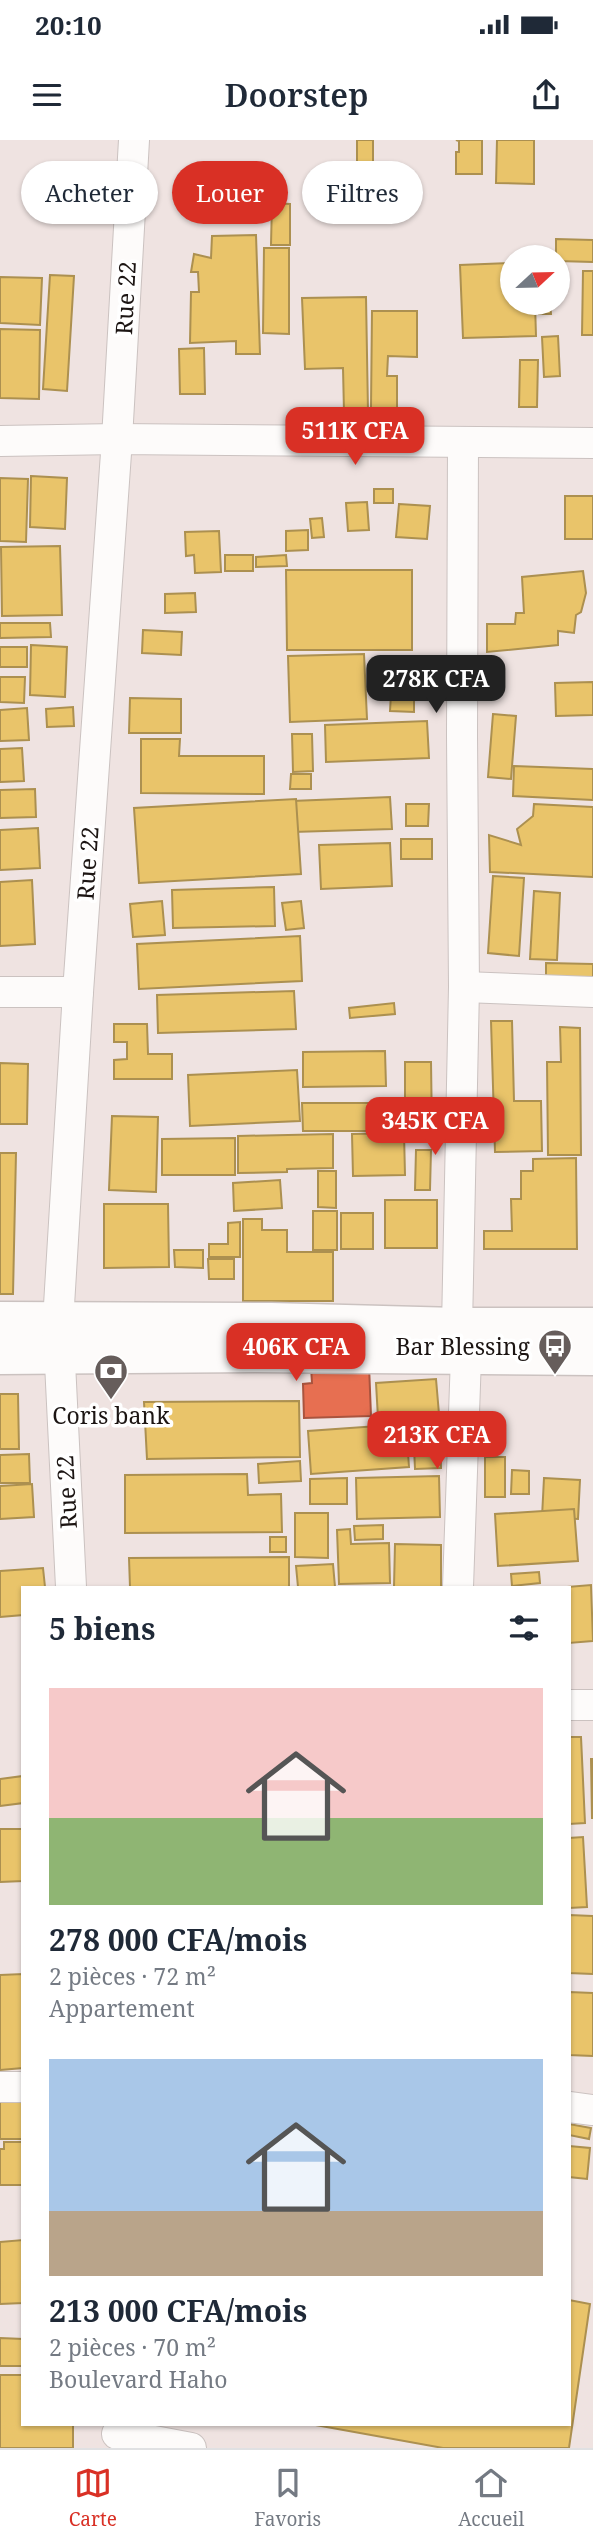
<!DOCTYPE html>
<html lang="fr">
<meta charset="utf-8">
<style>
:root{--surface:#fff;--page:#f2f2f3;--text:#1f2937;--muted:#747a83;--line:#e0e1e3;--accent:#d93025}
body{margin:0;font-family:"Noto Serif",serif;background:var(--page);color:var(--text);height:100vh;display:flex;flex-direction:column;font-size:26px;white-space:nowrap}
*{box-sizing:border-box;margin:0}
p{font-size:23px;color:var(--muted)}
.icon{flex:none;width:38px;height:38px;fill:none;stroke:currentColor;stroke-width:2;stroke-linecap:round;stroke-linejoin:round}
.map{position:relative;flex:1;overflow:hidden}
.details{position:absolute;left:21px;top:1446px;width:550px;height:840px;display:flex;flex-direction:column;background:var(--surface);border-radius:0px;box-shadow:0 2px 5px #0004}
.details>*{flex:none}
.hud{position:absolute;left:21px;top:21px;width:551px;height:63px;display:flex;gap:14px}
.needle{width:46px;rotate:68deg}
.tools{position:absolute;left:500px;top:105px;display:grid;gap:14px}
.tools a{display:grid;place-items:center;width:70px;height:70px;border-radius:50%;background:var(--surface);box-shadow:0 2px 5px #0004;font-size:35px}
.price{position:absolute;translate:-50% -60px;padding:0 16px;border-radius:14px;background:var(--accent);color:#fff;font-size:23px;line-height:46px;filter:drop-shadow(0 2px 4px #0008)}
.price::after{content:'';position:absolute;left:50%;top:42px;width:21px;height:16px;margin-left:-10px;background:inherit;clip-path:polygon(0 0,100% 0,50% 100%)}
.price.active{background:#222;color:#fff}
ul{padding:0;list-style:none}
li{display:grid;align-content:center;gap:14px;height:371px;padding:0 28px}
li span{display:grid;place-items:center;height:217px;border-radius:0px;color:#555}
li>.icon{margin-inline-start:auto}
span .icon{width:126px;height:126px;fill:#fffc;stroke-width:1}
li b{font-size:30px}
h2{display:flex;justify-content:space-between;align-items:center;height:84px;padding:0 28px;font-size:30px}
.tag{padding:0 24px;border-radius:32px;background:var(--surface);box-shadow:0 2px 5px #0004;font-size:24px;line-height:63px}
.tag.active{background:var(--accent);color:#fff}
.status{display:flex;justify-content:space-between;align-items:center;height:49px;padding:0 35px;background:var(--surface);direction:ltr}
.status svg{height:19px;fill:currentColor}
header{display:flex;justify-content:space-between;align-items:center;height:91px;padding:0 28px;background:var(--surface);font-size:32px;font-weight:600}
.tab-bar{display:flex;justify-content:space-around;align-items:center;height:98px;border-top:2px solid var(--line);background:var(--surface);font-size:19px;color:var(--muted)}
.tab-bar a{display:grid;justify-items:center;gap:4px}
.tab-bar .active{color:var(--accent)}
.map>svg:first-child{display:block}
.homes{fill:#e9c46a;stroke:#ac9050;stroke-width:2}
.shops{fill:#e76f51;stroke:#aa543e;stroke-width:2}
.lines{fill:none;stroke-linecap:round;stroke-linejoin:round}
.minor-casing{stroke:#cbc2c0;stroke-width:32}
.secondary-casing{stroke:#cbc2c0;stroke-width:41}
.minor{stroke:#fdfbfa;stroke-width:30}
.secondary{stroke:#fdfbfa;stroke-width:38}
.labels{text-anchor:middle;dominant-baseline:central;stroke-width:7;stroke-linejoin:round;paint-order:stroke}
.street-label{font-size:23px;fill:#1c1513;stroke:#fff}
.poi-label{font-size:23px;fill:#1c1513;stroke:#fff;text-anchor:end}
</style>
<div class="status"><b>20:10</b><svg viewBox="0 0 49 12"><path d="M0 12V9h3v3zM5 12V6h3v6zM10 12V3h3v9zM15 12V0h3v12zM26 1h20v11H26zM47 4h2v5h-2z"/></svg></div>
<header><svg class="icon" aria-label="menu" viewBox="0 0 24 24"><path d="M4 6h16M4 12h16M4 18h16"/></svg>Doorstep<svg class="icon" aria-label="share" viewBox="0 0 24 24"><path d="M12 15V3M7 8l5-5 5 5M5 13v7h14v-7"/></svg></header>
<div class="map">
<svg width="593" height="2308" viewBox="0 0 593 2308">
<rect width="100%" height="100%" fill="#efe3e1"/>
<!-- homes -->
<g class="homes">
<rect x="357" y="0" width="16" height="35"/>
<path d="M456 0H482V34H456V12H459V1Z"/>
<path d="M497 0H534V44L496 43Z"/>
<path d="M272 63 290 64V105H271Z"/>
<path d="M256 95 260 214H236V201L190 203 191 152H199L198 132H191L194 114 211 118 212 96Z"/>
<path d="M556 99 593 100V122L558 121V117H556Z"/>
<path d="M264 108H289V194L263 193Z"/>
<path d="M513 123V163H535L536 196 463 198 460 125Z"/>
<path d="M583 131H593V195H582Z"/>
<path d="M50 135 74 136 67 251 43 249Z"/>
<path d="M0 137 42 138 40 185 0 183Z"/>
<path d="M366 157 368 272H344L343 228 305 229 302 158Z"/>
<path d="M539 163H550L551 174H539Z"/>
<path d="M372 171H417V217L388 216 387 236H397V269L371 268Z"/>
<path d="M0 189 40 190 39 259 0 258Z"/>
<path d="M558 196 560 236 544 237 542 197Z"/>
<path d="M204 208 205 254H180L179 209Z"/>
<path d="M520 220H538L537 267H519Z"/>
<path d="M31 336 67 338 65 389 30 387Z"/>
<path d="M0 338 28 339 26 402 0 401Z"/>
<rect x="374" y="349" width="19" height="14"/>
<rect x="565" y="356" width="28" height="43"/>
<path d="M367 362 369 390 348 391 346 363Z"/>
<path d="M399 364 430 366 427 399 396 397Z"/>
<path d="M322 378 324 397 312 398 310 379Z"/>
<path d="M308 390V410L286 411V391Z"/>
<path d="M219 391 221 432 195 433 194 415 186 416 185 392Z"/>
<path d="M60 406 62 475 2 476 1 407Z"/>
<rect x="225" y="415" width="28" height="16"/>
<path d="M286 415 287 426 256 427V417Z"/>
<path d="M286 430H412V510H287Z"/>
<path d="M583 431 586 453 581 472 576 475 574 493 558 491V505L487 512V484H515L516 473H524L522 437Z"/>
<path d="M195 453 196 472 165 473V454Z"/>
<path d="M0 483H50L51 497 0 498Z"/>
<path d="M143 490 182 492 181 515 142 513Z"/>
<path d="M31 505 67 507 65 557 30 555Z"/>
<rect x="0" y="507" width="27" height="20"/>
<path d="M364 514 367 579 290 582 288 516Z"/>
<path d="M0 537H25L24 563 0 562Z"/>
<path d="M593 542V575L556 576 555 543Z"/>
<path d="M391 554 414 555V572L390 571Z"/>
<path d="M130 558 181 559V593H129Z"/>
<path d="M73 567 74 586 47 587 46 569Z"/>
<path d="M27 568 29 600 0 601V570Z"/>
<path d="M493 574 516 576 511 639 488 637Z"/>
<path d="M427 581 429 618 326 622 325 585Z"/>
<path d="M292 594H312L313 631 293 632Z"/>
<path d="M141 599H180L179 616H264V654L141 653Z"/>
<path d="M22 608 24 641 0 642V609Z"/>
<path d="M514 626 593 629V660L513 656Z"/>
<path d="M291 634H311V649H290Z"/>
<path d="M35 649 36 677 0 678V650Z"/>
<path d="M390 657 392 689 293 692 292 661Z"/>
<path d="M296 659 301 734 139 743 134 668Z"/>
<path d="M406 664H429L428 686H406Z"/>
<path d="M534 664 593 667V737L490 732 489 695 521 705 517 689 533 676Z"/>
<path d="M38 688 40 728 0 730V690Z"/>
<rect x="401" y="699" width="31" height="20"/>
<path d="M390 703 392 746 321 749 319 705Z"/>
<path d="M493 736 524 738 519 816 488 813Z"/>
<path d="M32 740 35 804 0 806V742Z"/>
<path d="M274 747 275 786 173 788 172 750Z"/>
<path d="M534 751 560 753 557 820 530 819Z"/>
<path d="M162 761 165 795 133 797 130 764Z"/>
<path d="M301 761 304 788 286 790 282 763Z"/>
<path d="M300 796 302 841 139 849 137 804Z"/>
<path d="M546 823 593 824V850L546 849Z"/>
<path d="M294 851 296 889 158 893 157 855Z"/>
<path d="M394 863 395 874 350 878 349 868Z"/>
<path d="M491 881H512L514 961H541L542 1011 495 1012Z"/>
<path d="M114 884H147L148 914H172V939H114V920L127 919V902H114Z"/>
<path d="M560 887 580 888 581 1015H548L547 922H561Z"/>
<path d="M385 911 386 946 303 947V912Z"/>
<path d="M405 922H431L432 991H303L302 963H405Z"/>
<path d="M0 923 28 924 27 984H0Z"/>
<path d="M297 930 300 981 190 986 188 935Z"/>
<path d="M112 976 158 977 156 1052 109 1050Z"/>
<path d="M404 993 405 1035 353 1036 352 994Z"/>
<path d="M333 994V1028L287 1029V1032L238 1033V996Z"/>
<path d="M235 998V1035H162V999Z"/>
<path d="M416 1010H431L430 1050H415Z"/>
<path d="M0 1013H16L13 1154H0Z"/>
<path d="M576 1018 577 1109H484V1091H512L511 1059H521V1031H533V1019Z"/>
<path d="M318 1031H336V1068L318 1067Z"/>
<path d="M280 1040 282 1068 234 1071 233 1043Z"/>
<rect x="385" y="1060" width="52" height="48"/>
<path d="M104 1064H168L169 1127 104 1128Z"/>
<rect x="313" y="1071" width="24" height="39"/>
<rect x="341" y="1073" width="32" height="36"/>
<path d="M243 1079H262V1090H287V1112H333V1161H243Z"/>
<path d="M240 1082V1117H209V1104H228V1083Z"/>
<path d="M174 1110H203V1128L175 1127Z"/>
<path d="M208 1119H234V1139H209Z"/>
<path d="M436 1239 439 1274 378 1278 376 1243Z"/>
<path d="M0 1254H18L19 1309H0Z"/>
<path d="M299 1261 300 1317 147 1319 144 1262Z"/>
<path d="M406 1284 409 1327 311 1334 308 1291Z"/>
<path d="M440 1285 441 1328 415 1329 413 1286Z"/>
<path d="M29 1314 30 1343H0V1315Z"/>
<rect x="485" y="1317" width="20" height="40"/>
<path d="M300 1321 301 1341 259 1343 258 1324Z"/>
<path d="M512 1330 529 1331V1354H511Z"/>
<path d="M247 1334 248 1355 281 1354 282 1392 125 1393V1335Z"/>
<path d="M439 1336 440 1377 357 1379 356 1338Z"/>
<path d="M347 1338V1364H310V1339Z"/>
<path d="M544 1338 580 1340 578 1379 542 1377Z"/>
<path d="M32 1344 34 1377 0 1379V1346Z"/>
<path d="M574 1369 578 1421 498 1426 495 1374Z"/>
<path d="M295 1373H328V1418L295 1417Z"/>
<path d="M383 1385V1399L355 1400 354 1386Z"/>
<path d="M350 1389 351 1404 389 1403 390 1443 339 1444 337 1390Z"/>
<rect x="270" y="1397" width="16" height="15"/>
<path d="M395 1404 441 1405V1447H394Z"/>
<path d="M289 1417V1447H130L129 1418Z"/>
<path d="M333 1424 335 1447H298L296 1426Z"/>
<path d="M43 1428 45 1447H23V1475L0 1477V1431Z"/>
<path d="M539 1432 540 1443 512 1446 511 1434Z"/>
<path d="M591 1445 593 1501 569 1503V1447H567Z"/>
<path d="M569 1597H581L585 1683 569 1684Z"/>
<path d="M591 1619H593V1678H592Z"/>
<path d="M23 1636V1663L0 1666V1639Z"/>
<path d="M0 1689H23V1741L0 1742Z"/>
<path d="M583 1697 587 1767 569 1768V1698Z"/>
<path d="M569 1775 593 1776V1834L569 1833Z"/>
<path d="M23 1834V1928L0 1930V1835Z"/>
<path d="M569 1852 593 1853V1916L569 1915Z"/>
<rect x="0" y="1953" width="23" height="46"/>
<path d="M569 1984 591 1988 589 1999 569 1995Z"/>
<path d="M4 2002H23V2045H0V2009H4Z"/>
<path d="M569 2006 590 2008 587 2039 569 2037Z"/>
<path d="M23 2100V2163L0 2164V2102Z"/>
<path d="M569 2160 590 2164 569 2308H443L310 2284H569Z"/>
<path d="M0 2198 23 2199V2226H0Z"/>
<path d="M0 2235H23V2284H73V2308H0Z"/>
</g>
<!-- shops -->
<path class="shops" d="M369 1225 371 1276 304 1278 303 1244 312 1243 311 1227Z"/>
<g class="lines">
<!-- minor casing -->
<g class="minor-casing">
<g id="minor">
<path d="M0 301 117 299 593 303"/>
<path d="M464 847 593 852"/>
<path d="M0 852H78"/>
<path d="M457 1187 464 847 462 596 463 302"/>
<path d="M71 1447 58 1182 78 852 117 299 134 0"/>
<path d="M458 1447 466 1216"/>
<path d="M569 1565H593"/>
<path d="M0 1947H23"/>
<path d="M569 1967 593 1970"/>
<path d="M117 2294 191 2308"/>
</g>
</g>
<!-- secondary casing -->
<g class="secondary-casing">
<g id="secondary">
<path d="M0 1181 271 1182 457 1187H593"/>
<path d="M0 1215 255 1213 593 1216"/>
</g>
</g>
<!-- minor -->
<use href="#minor" class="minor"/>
<!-- secondary -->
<use href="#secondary" class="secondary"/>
</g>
<!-- icons -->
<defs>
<g id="bus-pin" transform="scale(1.75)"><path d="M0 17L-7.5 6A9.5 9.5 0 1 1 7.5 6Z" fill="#665d5b" stroke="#fff"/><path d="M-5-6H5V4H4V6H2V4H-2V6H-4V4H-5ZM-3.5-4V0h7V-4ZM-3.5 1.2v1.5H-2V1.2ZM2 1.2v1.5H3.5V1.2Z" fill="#fff"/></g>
<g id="bank-pin" transform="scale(1.75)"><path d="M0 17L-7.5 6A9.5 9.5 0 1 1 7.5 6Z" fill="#665d5b" stroke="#fff"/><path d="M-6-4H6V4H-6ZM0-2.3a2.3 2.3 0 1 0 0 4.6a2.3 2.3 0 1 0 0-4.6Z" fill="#fff"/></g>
</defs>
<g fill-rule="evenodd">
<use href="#bus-pin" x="555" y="1206"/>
<use href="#bank-pin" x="111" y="1231"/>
</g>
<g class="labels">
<!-- street labels -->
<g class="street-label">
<text transform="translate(125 158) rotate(-87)">Rue 22</text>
<text transform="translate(87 723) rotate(-86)">Rue 22</text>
<text transform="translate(66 1352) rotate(-93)">Rue 22</text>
</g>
<!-- poi labels -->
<g class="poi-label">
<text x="530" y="1206">Bar Blessing</text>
<text x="111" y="1275" text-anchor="middle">Coris bank</text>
</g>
</g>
</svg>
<div class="tools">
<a><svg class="needle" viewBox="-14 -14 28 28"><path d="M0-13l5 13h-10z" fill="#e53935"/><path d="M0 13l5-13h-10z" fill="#747a83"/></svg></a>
</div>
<b class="price" style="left:355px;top:327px">511K CFA</b>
<b class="price active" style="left:436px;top:575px">278K CFA</b>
<b class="price" style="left:435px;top:1017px">345K CFA</b>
<b class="price" style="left:296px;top:1243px">406K CFA</b>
<b class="price" style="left:437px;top:1331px">213K CFA</b>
<div class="hud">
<a class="tag">Acheter</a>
<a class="tag active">Louer</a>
<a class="tag">Filtres</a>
</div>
<section class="details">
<h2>5 biens<svg class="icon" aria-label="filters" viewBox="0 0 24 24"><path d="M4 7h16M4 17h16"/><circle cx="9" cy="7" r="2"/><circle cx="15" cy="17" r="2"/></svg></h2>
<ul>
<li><span style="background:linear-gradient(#f6c9c9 60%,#8fb573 0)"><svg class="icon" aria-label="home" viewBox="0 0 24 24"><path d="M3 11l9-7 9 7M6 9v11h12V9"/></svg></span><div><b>278 000 CFA/mois</b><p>2 pièces · 72 m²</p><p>Appartement</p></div></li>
<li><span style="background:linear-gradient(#a9c7e8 70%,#b9a48a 0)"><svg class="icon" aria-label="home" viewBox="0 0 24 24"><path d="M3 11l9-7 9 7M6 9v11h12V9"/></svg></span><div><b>213 000 CFA/mois</b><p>2 pièces · 70 m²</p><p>Boulevard Haho</p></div></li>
</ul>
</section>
</div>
<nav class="tab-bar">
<a class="active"><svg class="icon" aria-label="map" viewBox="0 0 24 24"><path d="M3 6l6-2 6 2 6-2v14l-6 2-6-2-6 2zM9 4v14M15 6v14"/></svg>Carte</a>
<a><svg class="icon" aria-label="saved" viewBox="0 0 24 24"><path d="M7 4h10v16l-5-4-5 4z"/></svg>Favoris</a>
<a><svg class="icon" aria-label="home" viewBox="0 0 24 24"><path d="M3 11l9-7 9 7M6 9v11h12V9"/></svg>Accueil</a>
</nav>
